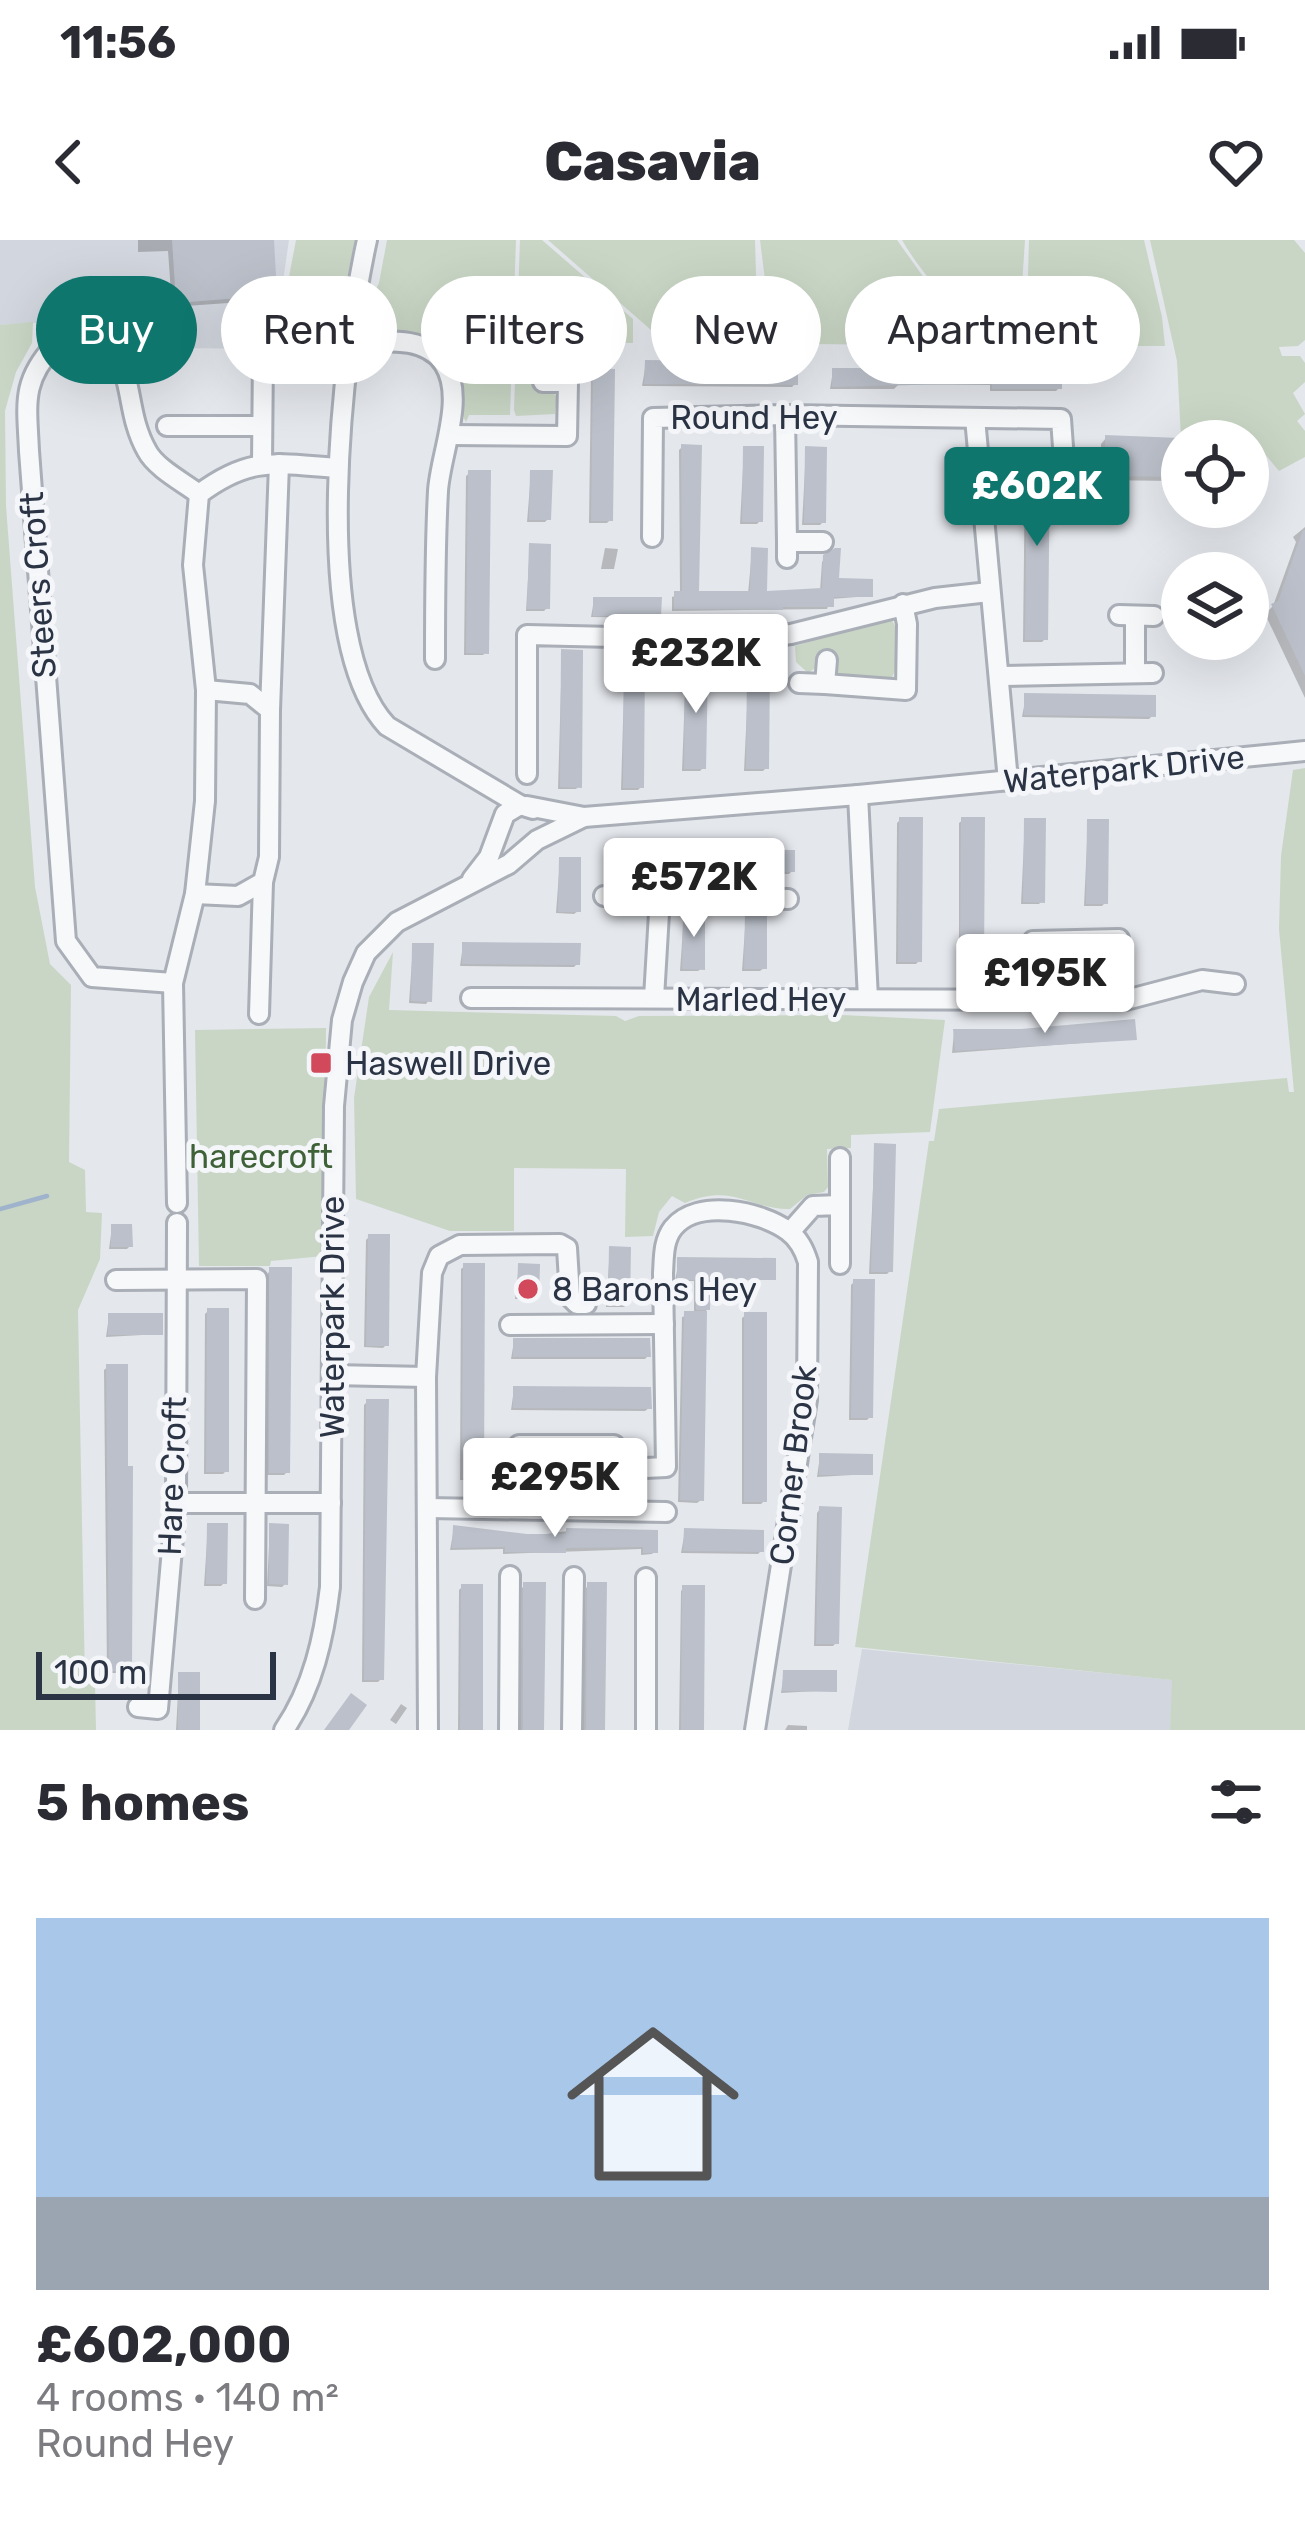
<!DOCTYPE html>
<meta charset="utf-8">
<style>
:root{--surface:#fff;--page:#f2f2f3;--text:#2b2b33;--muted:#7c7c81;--accent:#0f766e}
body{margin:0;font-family:Rubik,sans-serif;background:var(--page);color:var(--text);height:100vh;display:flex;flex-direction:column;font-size:45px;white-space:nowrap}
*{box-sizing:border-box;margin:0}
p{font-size:39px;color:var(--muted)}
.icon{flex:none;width:66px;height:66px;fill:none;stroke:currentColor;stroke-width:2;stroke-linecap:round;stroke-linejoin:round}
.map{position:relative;height:1490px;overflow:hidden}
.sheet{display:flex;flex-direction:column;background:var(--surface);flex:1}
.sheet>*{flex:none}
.top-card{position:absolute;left:36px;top:36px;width:1233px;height:108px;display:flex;gap:24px}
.fabs{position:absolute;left:1161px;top:180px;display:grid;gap:24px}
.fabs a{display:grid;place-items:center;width:108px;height:108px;border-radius:50%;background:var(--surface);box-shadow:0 12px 48px #0002;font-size:60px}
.scale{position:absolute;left:36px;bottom:30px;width:240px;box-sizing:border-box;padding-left:12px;border:6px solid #2b3445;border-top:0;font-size:33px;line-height:42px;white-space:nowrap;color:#2b3445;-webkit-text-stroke:9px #f4f6f9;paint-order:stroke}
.price{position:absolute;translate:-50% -102px;padding:0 27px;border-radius:12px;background:#fff;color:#222;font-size:39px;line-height:78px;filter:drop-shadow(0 3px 6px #0008)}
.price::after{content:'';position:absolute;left:50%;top:72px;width:36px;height:27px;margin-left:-18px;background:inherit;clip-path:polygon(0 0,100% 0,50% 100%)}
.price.selected{background:var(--accent);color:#fff}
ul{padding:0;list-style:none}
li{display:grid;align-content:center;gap:24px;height:636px;padding:0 36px}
li span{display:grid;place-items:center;height:372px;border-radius:0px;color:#555}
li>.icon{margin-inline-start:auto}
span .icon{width:216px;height:216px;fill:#fffc;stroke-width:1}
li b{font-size:51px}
h2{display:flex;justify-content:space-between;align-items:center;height:144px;padding:0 36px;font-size:51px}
.chip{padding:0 42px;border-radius:54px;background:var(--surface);box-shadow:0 12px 48px #0002;font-size:42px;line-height:108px}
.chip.selected{background:var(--accent);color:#fff}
.status{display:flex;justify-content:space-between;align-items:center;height:84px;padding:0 60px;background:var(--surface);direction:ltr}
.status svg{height:33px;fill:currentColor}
header{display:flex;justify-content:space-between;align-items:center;height:156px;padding:0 36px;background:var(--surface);font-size:54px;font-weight:800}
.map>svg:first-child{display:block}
.built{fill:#d2d6de}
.green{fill:#c9d6c5}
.shadow{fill:#0003}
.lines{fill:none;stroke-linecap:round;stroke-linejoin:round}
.stream{stroke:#9fb4cc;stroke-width:4.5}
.building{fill:#bbc0ca}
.minor-casing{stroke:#a9aeb7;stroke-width:24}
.minor{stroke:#f7f8fa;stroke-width:18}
.poi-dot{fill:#d1495b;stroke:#f4f6f9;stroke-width:4.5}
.labels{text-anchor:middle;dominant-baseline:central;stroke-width:10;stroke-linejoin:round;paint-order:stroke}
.street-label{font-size:33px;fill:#2b3445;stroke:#f4f6f9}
.poi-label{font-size:33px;fill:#2b3445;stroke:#f4f6f9;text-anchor:start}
.park-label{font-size:33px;fill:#3f6138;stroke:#f4f6f9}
</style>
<div class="status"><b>11:56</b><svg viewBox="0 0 49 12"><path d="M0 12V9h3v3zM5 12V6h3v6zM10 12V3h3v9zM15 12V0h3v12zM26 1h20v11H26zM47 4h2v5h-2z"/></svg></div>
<header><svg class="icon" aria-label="back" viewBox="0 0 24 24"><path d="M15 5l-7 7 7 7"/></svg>Casavia<svg class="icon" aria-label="heart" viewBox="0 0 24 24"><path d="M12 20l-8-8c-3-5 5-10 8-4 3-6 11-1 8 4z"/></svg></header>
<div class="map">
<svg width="1305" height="1490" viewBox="0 0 1305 1490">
<rect width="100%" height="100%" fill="#e4e7ec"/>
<!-- built -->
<g class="built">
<path d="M0 0H289L273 109 172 108 154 100 139 77 0 85Z"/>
<path d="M862 1409 1173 1440 1170 1490H848Z"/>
</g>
<!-- green -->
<g class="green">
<path d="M296 0H355L342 63 302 73 285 58Z"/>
<path d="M387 0H516L510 175H469L466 182C451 156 472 126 440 101 417 84 370 101 366 69L379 43Z"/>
<path d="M520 0H542L633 79V103L572 102 570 120H559L552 132 536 134V147L549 149 557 157 555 174 516 176 514 170Z"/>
<path d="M548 0H755L758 103H666Z"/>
<path d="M760 0H897L932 49 1002 106 808 104 765 40Z"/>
<path d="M902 0H1025L1018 105C971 92 926 41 902 0Z"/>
<path d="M1029 0H1144L1162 77 1165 106H1026Z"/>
<path d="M1150 0H1294L1305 13V100L1298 106 1279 107 1282 116H1300L1305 123V142L1293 153 1305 174 1297 181 1305 191V217L1279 231 1264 213 1248 221V201H1182V218L1177 121Z"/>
<path d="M762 44 801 104H763Z"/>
<path d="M336 67 335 75 341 76 336 113 281 110 302 77Z"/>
<path d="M33 82 32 103 16 132 5 171 6 266 35 647 50 724 71 745 69 922 85 930 86 972 102 973 100 1019 78 1070 85 1443H95L96 1490H0V85Z"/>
<path d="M890 378C902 391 901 423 892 437L845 439 838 436 834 426H818L808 433 796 422 795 406Z"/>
<path d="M1305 528V1490H1170L1172 1440 855 1407 929 901H934L939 869 1287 838 1289 852H1294L1279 689 1281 616 1293 530Z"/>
<path d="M393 712 389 770 616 776 625 781 639 776 842 775 945 780 930 892 851 895V908L827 909 828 947 824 952 807 955 790 969C751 970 733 942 685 963L672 956 659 972 653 996 625 997 626 929 514 928V991H450L356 959 354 858 369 757Z"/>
<path d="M326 788 324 1016 271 1021 270 1026H199L195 790Z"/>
</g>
<!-- shadow -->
<g class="shadow">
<path d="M138 0H271L274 54 269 60 172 67 168 11 138 12Z"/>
<path d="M646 123 795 144 792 147 642 146Z"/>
<path d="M594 131 610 280 607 283H589L591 135Z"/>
<path d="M833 131 1059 148 1056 151H990V145L899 144 894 149H830Z"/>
<path d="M1106 198 1177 236 1171 241 1101 240V204Z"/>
<path d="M682 207 696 354H748L752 310 764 354 820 351 822 322 825 318 836 341 870 356 831 359 827 369 672 371V357L680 354 679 210Z"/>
<path d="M744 209 760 281 757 284H740Z"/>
<path d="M806 209 823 282 820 285H802Z"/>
<path d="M1028 221 1045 399 1042 402H1023L1025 225Z"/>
<path d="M470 233 486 412 483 415H464L466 236Z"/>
<path d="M531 233 548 279 545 282H527Z"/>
<path d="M1305 287V458L1265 374 1273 366 1296 302 1293 297Z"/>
<path d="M530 306 547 368 544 371H526Z"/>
<path d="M605 308 618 309 614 329H601Z"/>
<path d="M594 360 658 375 655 378 591 377Z"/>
<path d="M562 412 579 546 576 549H558Z"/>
<path d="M625 414 641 547 638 550H621Z"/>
<path d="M686 426 703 528 700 531H682Z"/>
<path d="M749 428 766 528 763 531H744Z"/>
<path d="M1026 456 1153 475 1149 479 1022 477Z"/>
<path d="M900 580 919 721 916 724H896L897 583Z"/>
<path d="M963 580 981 721 978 724H959V583Z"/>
<path d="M1025 581 1042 661 1039 664H1021Z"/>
<path d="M1088 582 1105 663 1102 666H1084Z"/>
<path d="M624 612 792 631 789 634 621 633Z"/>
<path d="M560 620 578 671 574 674 556 673Z"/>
<path d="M684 674 702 728 698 731H680Z"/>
<path d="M746 675 764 728 760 731H742Z"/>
<path d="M463 705 577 724 574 727 460 726Z"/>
<path d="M413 706 429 760 426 764 409 763Z"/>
<path d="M954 792 1134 799 952 813Z"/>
<path d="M875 906 890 1031 887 1034H869Z"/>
<path d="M112 987 130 1006 127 1009H109Z"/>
<path d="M369 997 386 1105 383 1108 364 1107 366 1000Z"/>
<path d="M610 1009 627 1064 624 1067H606Z"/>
<path d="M679 1020 773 1039 707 1042 701 1260 697 1263 678 1262 682 1077 694 1074V1041H675Z"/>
<path d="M465 1026 481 1237 478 1240H460L461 1029Z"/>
<path d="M519 1026 536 1056 533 1059H515Z"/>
<path d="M271 1030 287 1232 284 1235H267L268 1033Z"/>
<path d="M854 1042 870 1177 867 1180H849L851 1045Z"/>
<path d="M208 1071 226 1231 223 1234H204L205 1074Z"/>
<path d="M746 1075 764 1261 761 1264H742V1078Z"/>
<path d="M109 1076 160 1094 106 1097Z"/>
<path d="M514 1101 648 1116 645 1119H511Z"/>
<path d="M108 1127 125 1228 129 1430 125 1433H107L104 1130Z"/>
<path d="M514 1149 649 1168 645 1171 511 1170Z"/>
<path d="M367 1162 381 1439 378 1442H362L364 1165Z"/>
<path d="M820 1216 870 1234 817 1237Z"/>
<path d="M820 1269 836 1403 833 1406H814L817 1273Z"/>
<path d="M208 1286 224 1343 221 1346H204Z"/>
<path d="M270 1286 285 1344 282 1347 267 1346Z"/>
<path d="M454 1288 527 1297 567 1291 655 1293V1311L652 1314 641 1315V1309L503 1314V1309L450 1310Z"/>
<path d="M685 1291 761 1311 758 1314 681 1313Z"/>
<path d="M525 1345 541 1490H520L522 1348Z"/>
<path d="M589 1345 602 1490H582L586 1348Z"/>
<path d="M462 1347 480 1490H458L459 1350Z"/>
<path d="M684 1348 701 1490H679L681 1351Z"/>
<path d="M784 1433 834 1450 781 1453Z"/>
<path d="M179 1435 197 1490H176Z"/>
<path d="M401 1464 407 1468 396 1484 390 1480Z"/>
<path d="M788 1485 807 1486V1490H785Z"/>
</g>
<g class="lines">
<!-- stream -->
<path class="stream" d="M0 969 47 956"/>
</g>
<!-- building -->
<g class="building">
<path d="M172 0H274L277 55 176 63Z"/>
<path d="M645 120 798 122V145L644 144Z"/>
<path d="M913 124 1062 130V149H992V143L832 147V128H913Z"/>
<path d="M593 128 615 129 613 281H591Z"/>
<path d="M1105 195 1180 198V237L1105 236Z"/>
<path d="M681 204 702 205 699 351H750L751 307 768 308 767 351 822 348 823 315 835 308H841L839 338 873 339V357H834V367H783V370L674 369V351H682Z"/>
<path d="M743 206H764L763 282H742Z"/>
<path d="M805 206 827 207 826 283H804Z"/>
<path d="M1027 218 1050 219 1048 400H1025Z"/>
<path d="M468 230H491L489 414 466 413Z"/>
<path d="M530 230H553L551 280H529Z"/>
<path d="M1303 290H1305V436L1271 364 1278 361Z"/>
<path d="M529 303 551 304 550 369H527Z"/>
<path d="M593 357H662L661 376H593Z"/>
<path d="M561 409 583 410 582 548 560 547Z"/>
<path d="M624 411H645L644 548H623Z"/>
<path d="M685 423 708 424 706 529H684Z"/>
<path d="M747 425H770L769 529H746Z"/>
<path d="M1024 453 1156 455V477L1024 475Z"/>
<path d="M899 577H923L922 722H898Z"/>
<path d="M961 577H985L984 722H960Z"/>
<path d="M1024 578H1046L1045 663 1023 662Z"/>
<path d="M1087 579H1109L1108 664H1086Z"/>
<path d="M623 609 795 610V632L623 631Z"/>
<path d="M559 617H581V672H558Z"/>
<path d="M683 671H705V730L682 729Z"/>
<path d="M745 672H767V729H744Z"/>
<path d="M462 702 581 703 580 725 462 724Z"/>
<path d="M412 703H434L432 762 411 761Z"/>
<path d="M1135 779 1137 800 955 811 953 789H1021Z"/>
<path d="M874 903 896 904 893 1032H871Z"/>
<path d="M111 984H132L133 1007H111Z"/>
<path d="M368 994H390L389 1106H366Z"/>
<path d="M609 1006 631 1007 630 1065H608Z"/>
<path d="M677 1017 776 1018V1040H711L710 1070H696V1040H677Z"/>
<path d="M463 1023H485L484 1238H462Z"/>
<path d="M518 1023 540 1024 539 1057H517Z"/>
<path d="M269 1027H292L290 1233H269Z"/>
<path d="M853 1039H875L873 1178H851Z"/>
<path d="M207 1068H229V1232H206Z"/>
<path d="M684 1071H707L704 1261 680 1260Z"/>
<rect x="744" y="1072" width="23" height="190"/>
<rect x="108" y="1073" width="55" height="22"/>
<path d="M513 1098H650L651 1117H513Z"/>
<path d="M106 1124H128V1226H133L132 1431H109Z"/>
<path d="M513 1146 651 1147 652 1169 513 1168Z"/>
<path d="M366 1159H389L384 1440H364Z"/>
<path d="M819 1213 873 1214V1235H819Z"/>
<path d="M819 1266 842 1267 839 1404H816Z"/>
<path d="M207 1283H228L227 1344H206Z"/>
<path d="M269 1283 289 1284 288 1345 269 1344Z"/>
<path d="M453 1285 527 1294H566V1288L658 1290V1313H643V1307L566 1308V1313H544L505 1312V1307L452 1308Z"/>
<path d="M684 1288 764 1290V1312L683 1311Z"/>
<path d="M523 1342H546L544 1490H523Z"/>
<path d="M587 1342H607L605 1490H586Z"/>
<path d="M461 1344H483V1490H460Z"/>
<path d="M682 1345H705L704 1490H681Z"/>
<path d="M783 1430H837V1452L782 1451Z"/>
<rect x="178" y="1432" width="22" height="58"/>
<path d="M351 1453 367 1465 349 1490H324Z"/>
</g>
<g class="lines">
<!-- minor casing -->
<g class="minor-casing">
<g id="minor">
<path d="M367 0C343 108 307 401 387 486L520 565 533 569"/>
<path d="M349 102C379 102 425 94 444 124 466 158 440 215 438 251 435 307 435 363 435 419"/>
<path d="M543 142H568V124"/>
<path d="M785 175 787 302"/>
<path d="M975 178 1008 541"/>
<path d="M167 186H261"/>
<path d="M450 195 567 196 568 142"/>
<path d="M262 223 263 113"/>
<path d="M652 297 653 178 785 175 1061 179 1063 207"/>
<path d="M787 318V302H823"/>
<path d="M1119 375 1154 376"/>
<path d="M1135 432V376"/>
<path d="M1000 436 1153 433"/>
<path d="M799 443 825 444 827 420"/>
<path d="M825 444 906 450 907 384 903 364"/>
<path d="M270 470 279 224"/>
<path d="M527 534V395L744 400 791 394 935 358 989 352"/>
<path d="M858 555 868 759"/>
<path d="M527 566 584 577 858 555 1305 511"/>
<path d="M472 639 489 617 505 574 520 565"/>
<path d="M195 654 238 656 263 642 269 617 270 470 250 454 206 450"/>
<path d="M604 656 788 659"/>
<path d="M173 743 92 737 66 701 29 211C27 164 21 142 54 106 150 97 115 155 147 211 156 228 183 242 199 254"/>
<path d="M471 758 1126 760 1202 740 1235 744"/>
<path d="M654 758 660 656"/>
<path d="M1022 760 1025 715 1033 701 1119 699"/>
<path d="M259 774 263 642"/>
<path d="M840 918V965"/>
<path d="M177 963 173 743 195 654 205 561 206 450 193 325 199 254C251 215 277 224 338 228"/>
<path d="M790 992 813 966 840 965V1024"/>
<path d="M116 1040 257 1039 255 1359"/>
<path d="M510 1085 664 1084"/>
<path d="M332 1135 426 1137"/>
<path d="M519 1205H614"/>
<path d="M566 1207 570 1269"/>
<path d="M645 1228 666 1227 663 1033C664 1018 663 1001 673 988 697 958 761 971 788 991 799 999 804 1009 808 1022L807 1160 755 1490"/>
<path d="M176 1263H331"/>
<path d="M428 1268 666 1272"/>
<path d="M646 1338V1490"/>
<path d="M138 1467 158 1469 176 1263 177 983"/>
<path d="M284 1490C313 1448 324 1397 330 1347L334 866 342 780 353 742 366 713 397 682 509 624 537 600 584 577"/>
<path d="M428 1490 426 1137 432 1033 439 1016 460 1005 560 1004 567 1008 570 1057 577 1064H586"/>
<path d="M509 1490 510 1336"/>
<path d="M572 1490 574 1337"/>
</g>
</g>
<!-- minor -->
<use href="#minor" class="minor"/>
</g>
<!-- markers -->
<g class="poi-dot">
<rect x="309" y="811" width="24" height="24" rx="6"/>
<circle cx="528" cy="1049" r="12"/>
</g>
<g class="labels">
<!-- street labels -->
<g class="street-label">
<text x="754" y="177">Round Hey</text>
<text transform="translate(38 345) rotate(-94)">Steers Croft</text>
<text transform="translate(1124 529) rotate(-6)">Waterpark Drive</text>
<text x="761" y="759">Marled Hey</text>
<text transform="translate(332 1077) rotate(-90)">Waterpark Drive</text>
<text transform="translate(793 1225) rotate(-83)">Corner Brook</text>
<text transform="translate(172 1236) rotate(-88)">Hare Croft</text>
</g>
<!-- poi labels -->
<g class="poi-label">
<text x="345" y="823">Haswell Drive</text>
<text x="552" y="1049">8 Barons Hey</text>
</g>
<!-- park labels -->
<g class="park-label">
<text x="261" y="916">harecroft</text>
</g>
</g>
</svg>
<div class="fabs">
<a><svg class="icon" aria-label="locate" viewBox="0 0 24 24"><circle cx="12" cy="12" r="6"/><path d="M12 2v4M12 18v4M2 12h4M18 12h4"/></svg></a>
<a><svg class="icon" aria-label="layers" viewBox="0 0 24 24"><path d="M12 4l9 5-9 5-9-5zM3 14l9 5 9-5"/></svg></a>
</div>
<div class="scale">100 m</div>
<b class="price selected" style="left:1037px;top:309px">£602K</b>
<b class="price" style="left:696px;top:476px">£232K</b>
<b class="price" style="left:694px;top:700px">£572K</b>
<b class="price" style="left:1045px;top:796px">£195K</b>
<b class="price" style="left:555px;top:1300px">£295K</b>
<div class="top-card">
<a class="chip selected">Buy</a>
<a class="chip">Rent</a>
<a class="chip">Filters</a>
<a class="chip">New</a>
<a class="chip">Apartment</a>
</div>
</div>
<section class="sheet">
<h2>5 homes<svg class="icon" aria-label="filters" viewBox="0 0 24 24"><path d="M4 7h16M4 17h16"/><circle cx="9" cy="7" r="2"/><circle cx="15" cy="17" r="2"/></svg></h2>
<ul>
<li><span style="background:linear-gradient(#a9c7e8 75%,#9aa5b1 0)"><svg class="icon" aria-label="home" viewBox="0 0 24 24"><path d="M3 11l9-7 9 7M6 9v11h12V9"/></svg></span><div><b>£602,000</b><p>4 rooms · 140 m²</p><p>Round Hey</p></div></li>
</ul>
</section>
